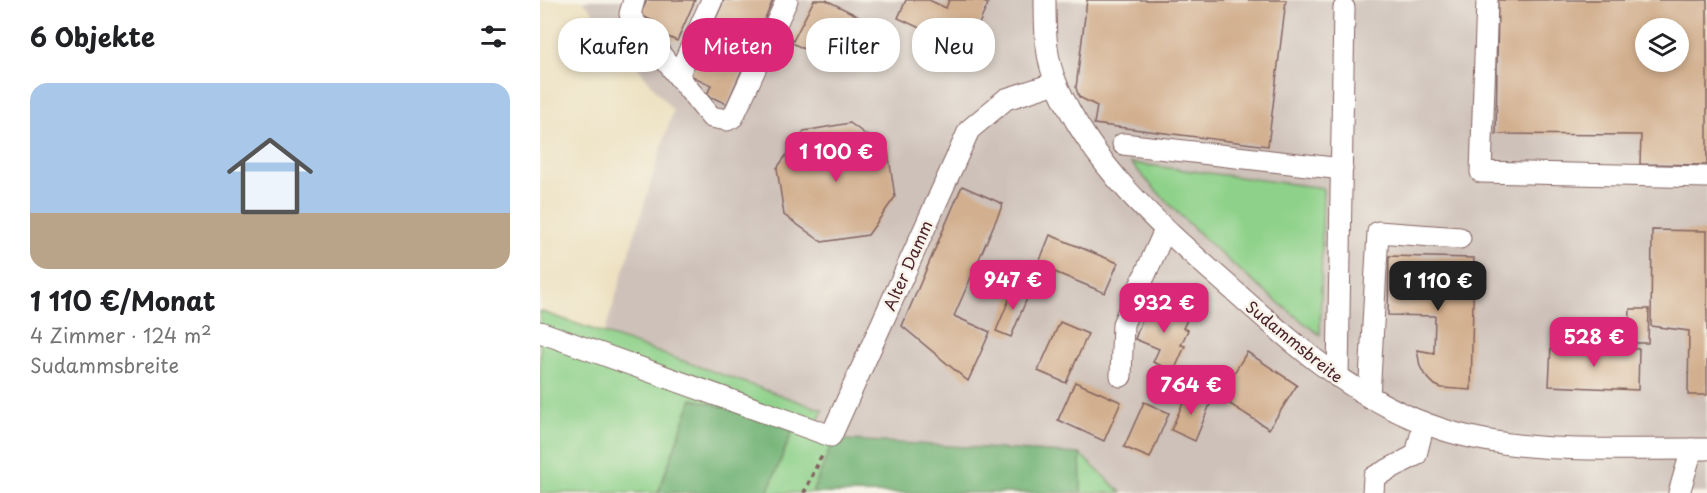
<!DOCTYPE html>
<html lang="de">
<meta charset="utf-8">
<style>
:root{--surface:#fff;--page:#f6f6f6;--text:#202124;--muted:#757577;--accent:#db2777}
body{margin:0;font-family:"Playpen Sans",sans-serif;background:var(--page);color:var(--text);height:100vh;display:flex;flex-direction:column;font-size:22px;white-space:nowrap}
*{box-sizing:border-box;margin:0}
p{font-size:20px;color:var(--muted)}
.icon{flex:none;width:33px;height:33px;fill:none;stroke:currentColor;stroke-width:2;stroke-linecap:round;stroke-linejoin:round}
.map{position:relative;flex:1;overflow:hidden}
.sheet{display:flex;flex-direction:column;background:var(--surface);width:540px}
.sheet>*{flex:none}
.hud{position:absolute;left:18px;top:18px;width:570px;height:54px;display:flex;gap:12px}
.buttons{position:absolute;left:1095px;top:18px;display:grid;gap:12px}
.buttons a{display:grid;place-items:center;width:54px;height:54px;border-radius:50%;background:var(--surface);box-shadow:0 3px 9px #0003;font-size:30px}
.price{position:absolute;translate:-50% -51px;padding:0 14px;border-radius:12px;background:var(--accent);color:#fff;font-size:20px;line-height:39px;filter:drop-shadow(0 2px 3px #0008)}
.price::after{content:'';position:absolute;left:50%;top:36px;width:18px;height:14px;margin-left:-9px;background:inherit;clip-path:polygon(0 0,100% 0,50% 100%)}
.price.active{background:#222;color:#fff}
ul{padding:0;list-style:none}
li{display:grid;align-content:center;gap:12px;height:318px;padding:0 30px}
li span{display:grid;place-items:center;height:186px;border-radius:18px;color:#555}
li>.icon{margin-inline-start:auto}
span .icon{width:108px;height:108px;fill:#fffc;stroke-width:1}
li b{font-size:26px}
h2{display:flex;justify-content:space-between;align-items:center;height:72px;padding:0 30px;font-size:26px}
.tag{padding:0 21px;border-radius:24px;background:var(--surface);box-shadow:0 3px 9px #0003;font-size:21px;line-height:54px}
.tag.active{background:var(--accent);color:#fff}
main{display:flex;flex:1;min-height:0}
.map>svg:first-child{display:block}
.industrial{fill:#cec1b9;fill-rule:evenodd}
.green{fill:#8ed18a;stroke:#6c785a;stroke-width:1.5}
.forest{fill:#72b376;stroke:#5e6950;stroke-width:1.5}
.building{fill:#d2af8e;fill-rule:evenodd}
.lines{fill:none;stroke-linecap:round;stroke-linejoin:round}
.minor-casing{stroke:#836360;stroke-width:23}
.path{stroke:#836360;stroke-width:4;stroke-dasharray:4.5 4.5;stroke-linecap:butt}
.minor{stroke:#fff;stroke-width:21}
.labels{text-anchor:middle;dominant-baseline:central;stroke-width:5;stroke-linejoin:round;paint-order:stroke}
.street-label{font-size:16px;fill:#4a1f2b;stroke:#f7f3e8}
</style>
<main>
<section class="sheet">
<h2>6 Objekte<svg class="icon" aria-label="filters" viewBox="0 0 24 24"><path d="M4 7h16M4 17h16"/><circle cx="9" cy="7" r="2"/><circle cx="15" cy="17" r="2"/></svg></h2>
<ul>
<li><span style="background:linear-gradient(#a9c7e8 70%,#b9a48a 0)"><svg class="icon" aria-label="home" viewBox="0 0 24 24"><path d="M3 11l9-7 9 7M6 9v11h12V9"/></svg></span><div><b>1 110 €/Monat</b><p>4 Zimmer · 124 m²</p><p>Sudammsbreite</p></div></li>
</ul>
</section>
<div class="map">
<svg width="1167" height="493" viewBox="0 0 1167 493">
<rect width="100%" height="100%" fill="#f7f3e8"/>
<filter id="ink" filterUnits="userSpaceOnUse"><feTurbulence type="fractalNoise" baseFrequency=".0167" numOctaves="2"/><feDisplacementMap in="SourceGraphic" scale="12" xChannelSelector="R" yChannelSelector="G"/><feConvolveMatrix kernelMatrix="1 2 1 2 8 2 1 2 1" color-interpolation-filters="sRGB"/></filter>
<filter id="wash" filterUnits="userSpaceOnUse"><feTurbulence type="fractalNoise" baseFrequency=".008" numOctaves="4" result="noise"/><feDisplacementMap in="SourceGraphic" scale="24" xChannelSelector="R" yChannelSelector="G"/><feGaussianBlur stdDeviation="1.35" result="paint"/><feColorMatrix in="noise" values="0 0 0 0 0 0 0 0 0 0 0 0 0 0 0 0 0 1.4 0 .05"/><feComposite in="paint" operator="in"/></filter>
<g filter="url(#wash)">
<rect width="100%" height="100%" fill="#ede1c1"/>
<!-- industrial -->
<path class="industrial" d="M43 0H1167V493H582L540 454 294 439 273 432 282 409 64 334 133 111ZM1106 28H1138V62H1106Z"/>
<!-- green -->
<g class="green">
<path d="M591 163 783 188 780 335C710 282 649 229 591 163Z"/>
<path d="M0 311 283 410 273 432 294 439 272 493H227L255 426 153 399 118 493H0Z"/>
<path d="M540 454 582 493H541Z"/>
</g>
<!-- forest -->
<g class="forest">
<path d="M152 399 255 425 227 493H118Z"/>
<path d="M294 439 540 454 541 493H272Z"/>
</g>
<g id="blocks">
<!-- building -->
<g class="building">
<path d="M107 0H155L137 41 117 32 120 24 100 15Z"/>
<path d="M184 0H233L187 104 167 95 171 85 150 75Z"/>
<path d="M274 0H286L318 16 294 64 252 43Z"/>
<path d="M366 0H389L406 8 409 0H439L448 4 427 50 358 18Z"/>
<path d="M547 0H746L728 146 554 124 557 106 539 97 536 88Z"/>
<path d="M958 0H1167V165L1100 164 1101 135 956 134ZM1106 28H1138V62H1106Z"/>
<path d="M310 123 348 151 355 197 328 235 282 242 244 215 237 168 264 131Z"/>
<path d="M422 186 463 204 414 316 450 332 428 381 362 326Z"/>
<path d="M1112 230 1167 231V395H1148L1149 331 1111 326Z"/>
<path d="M510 235 578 263 565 293 498 265Z"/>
<path d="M849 256 934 258 931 390 902 388 895 385 884 374 880 366 877 350 894 353 895 316 848 315Z"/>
<path d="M475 285 490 291 471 337 456 331Z"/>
<path d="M608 303 624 310 622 314 626 316 631 305 650 314 643 328 648 330 641 345 645 346 634 371 613 362 619 349 595 339Z"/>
<path d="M1090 309H1109L1108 343H1089Z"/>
<path d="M520 322 548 334 526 383 498 371Z"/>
<path d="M1011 346 1099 349 1098 390 1009 386Z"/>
<path d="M707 352 757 385 729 429 679 397Z"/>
<path d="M535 382 581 402 564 441 518 420Z"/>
<path d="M648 392 671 402 655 441 631 430Z"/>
<path d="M604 402 629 413 610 458 584 447Z"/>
</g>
</g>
</g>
<g filter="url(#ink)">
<use href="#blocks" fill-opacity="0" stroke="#836360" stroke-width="1.5"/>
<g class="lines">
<!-- minor casing -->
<g class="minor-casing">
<g id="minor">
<path d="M94 0 90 14 93 20 138 76"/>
<path d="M172 0 138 76 171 117 187 120 193 117 247 0"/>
<path d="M505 0C505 28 505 58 517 85 556 172 622 227 692 289 756 346 818 402 901 429 982 456 1082 448 1167 449"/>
<path d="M947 0 941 172 1167 177"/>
<path d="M583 144 802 169"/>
<path d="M0 332 291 436 429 130 466 99 516 83"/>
<path d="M581 376 583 324 625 230"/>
<path d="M798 377 804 8"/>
<path d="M829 398 838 232 920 238"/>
<path d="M833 493 834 477 876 455 884 423"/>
<path d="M1139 493 1152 449"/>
</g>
</g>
<!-- path -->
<path class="path" d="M264 493 283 453"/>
<!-- minor -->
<use href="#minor" class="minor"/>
</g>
</g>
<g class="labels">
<!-- street labels -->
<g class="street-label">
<text transform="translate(367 265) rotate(-66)">Alter Damm</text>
<text transform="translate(755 341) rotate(39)">Sudammsbreite</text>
</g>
</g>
</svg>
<div class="buttons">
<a><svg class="icon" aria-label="layers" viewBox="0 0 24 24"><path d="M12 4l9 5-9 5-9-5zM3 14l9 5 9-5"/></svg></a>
</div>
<b class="price" style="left:296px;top:183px">1 100 €</b>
<b class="price" style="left:473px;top:311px">947 €</b>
<b class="price active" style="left:898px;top:312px">1 110 €</b>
<b class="price" style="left:624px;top:334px">932 €</b>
<b class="price" style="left:1054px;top:368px">528 €</b>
<b class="price" style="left:651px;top:416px">764 €</b>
<div class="hud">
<a class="tag">Kaufen</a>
<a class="tag active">Mieten</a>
<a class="tag">Filter</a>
<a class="tag">Neu</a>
</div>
</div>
</main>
